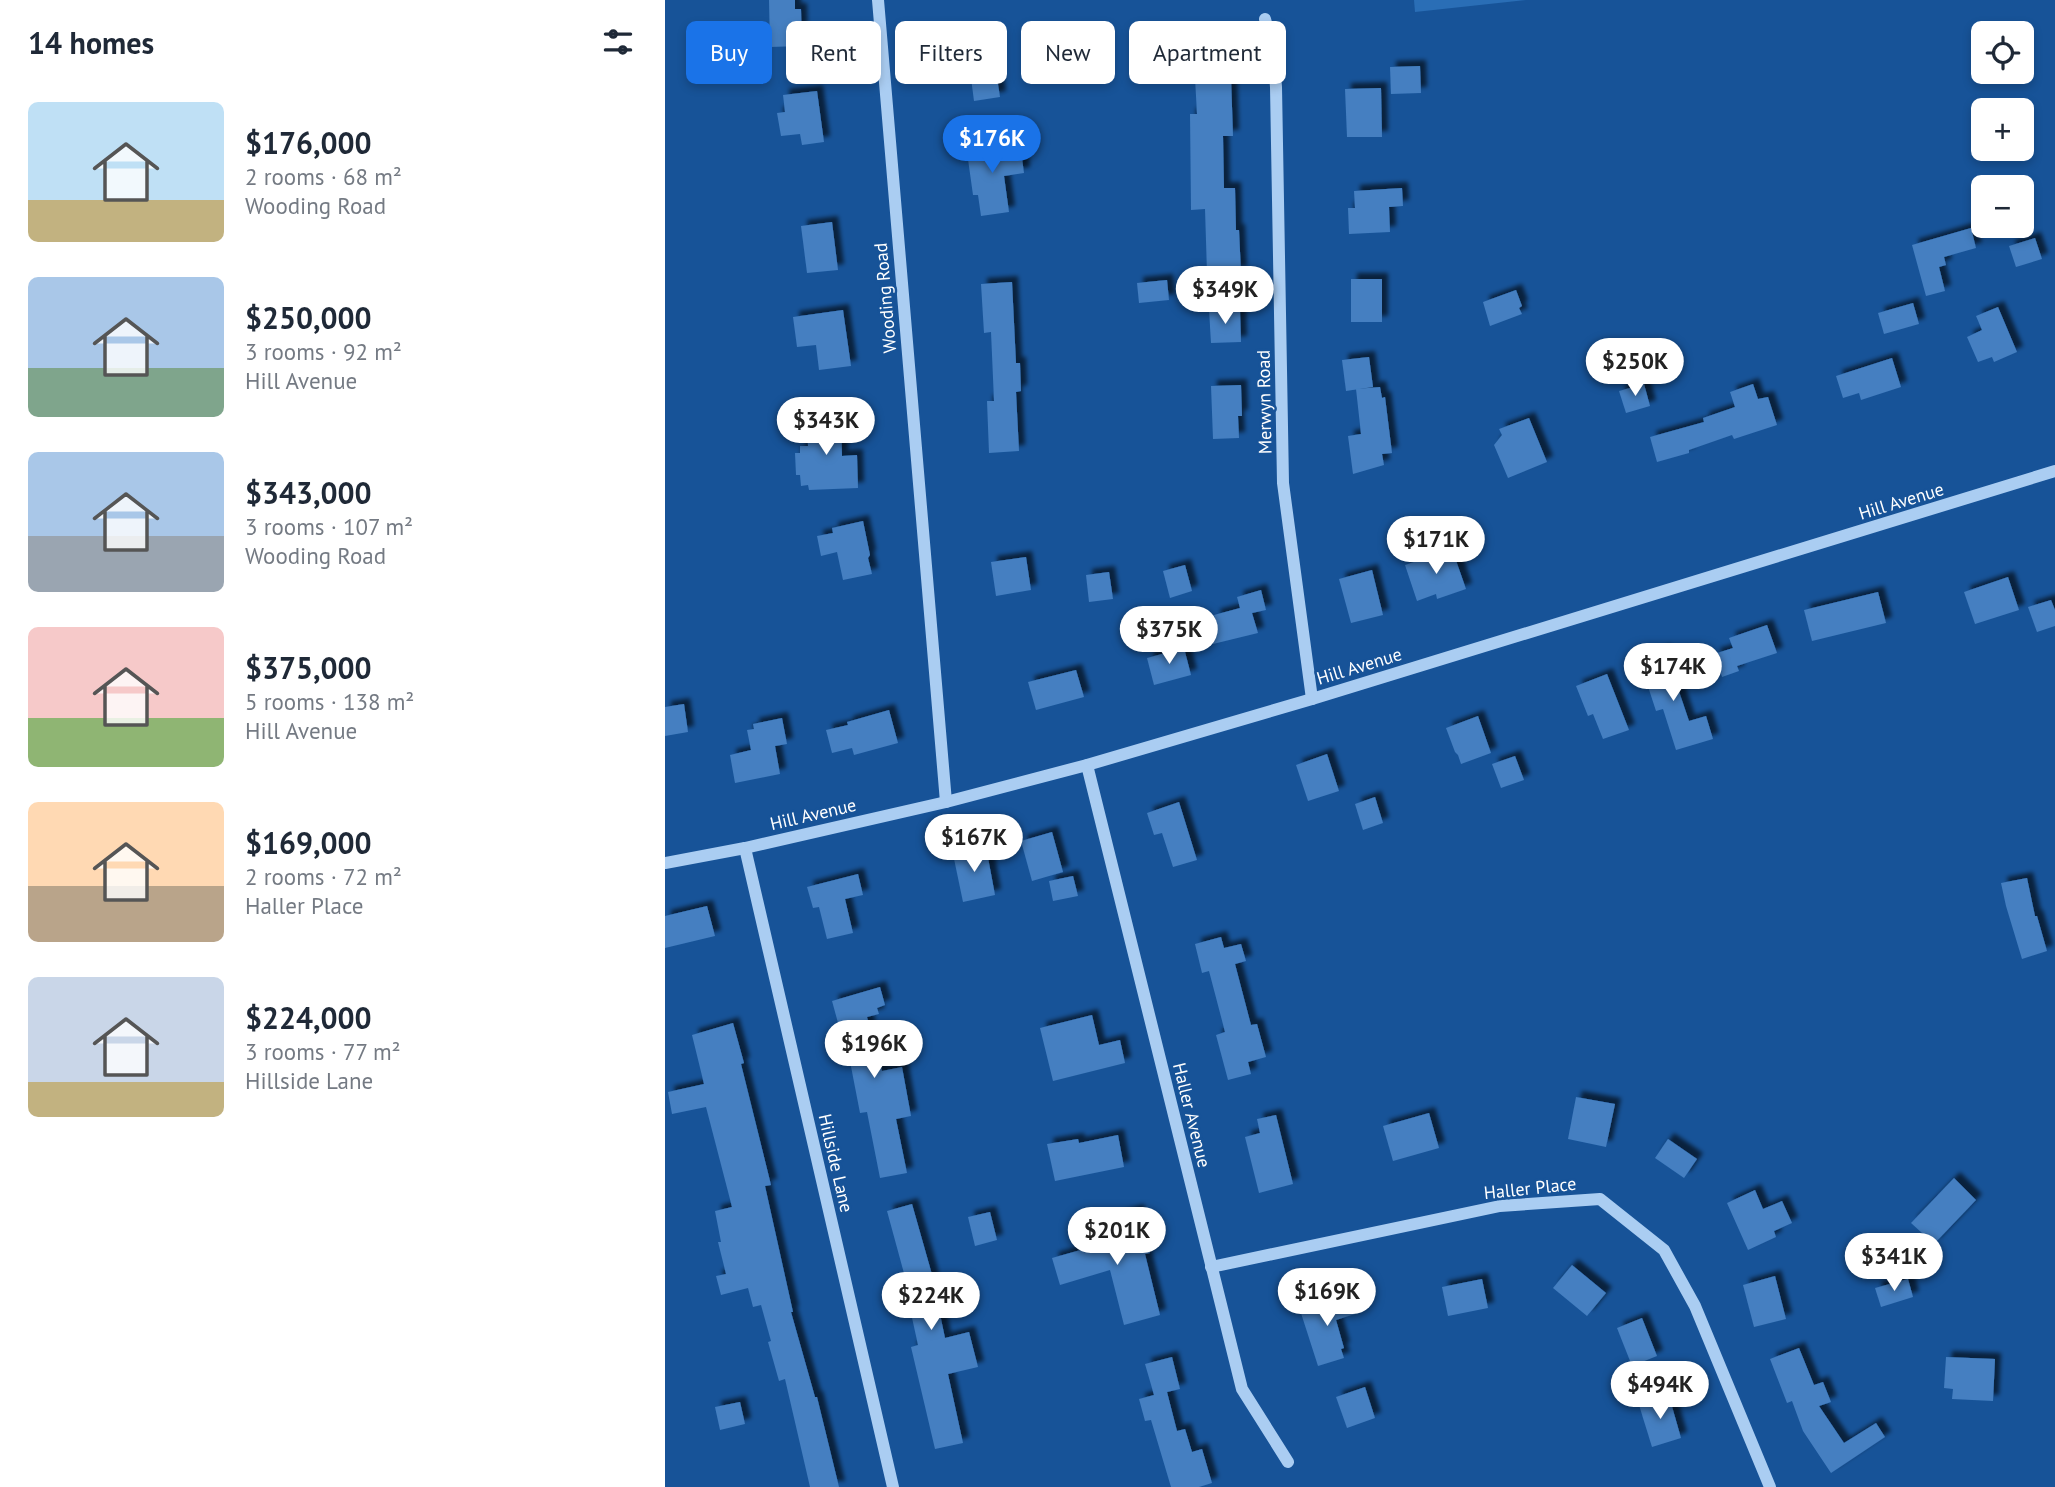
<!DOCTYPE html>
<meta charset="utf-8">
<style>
:root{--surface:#fff;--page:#f2f2f3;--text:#1f2937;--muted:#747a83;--accent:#1a73e8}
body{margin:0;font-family:"PT Sans",sans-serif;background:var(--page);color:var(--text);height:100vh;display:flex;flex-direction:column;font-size:26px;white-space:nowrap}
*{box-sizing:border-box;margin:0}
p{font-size:23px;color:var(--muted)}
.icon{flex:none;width:38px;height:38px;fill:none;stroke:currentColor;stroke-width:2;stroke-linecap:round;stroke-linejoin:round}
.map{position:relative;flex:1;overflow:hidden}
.side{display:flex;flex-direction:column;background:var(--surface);width:665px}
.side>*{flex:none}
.top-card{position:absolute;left:21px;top:21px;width:665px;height:63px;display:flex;gap:14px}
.fabs{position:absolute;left:1306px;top:21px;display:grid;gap:14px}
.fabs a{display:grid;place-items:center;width:63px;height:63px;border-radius:10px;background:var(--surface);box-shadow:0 4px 10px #0003;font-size:35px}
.price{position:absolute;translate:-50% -60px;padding:0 16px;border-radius:24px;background:#fff;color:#222;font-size:23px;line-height:46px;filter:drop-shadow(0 2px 4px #0008)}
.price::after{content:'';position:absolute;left:50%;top:42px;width:21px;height:16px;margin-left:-10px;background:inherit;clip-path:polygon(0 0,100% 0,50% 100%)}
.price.current{background:var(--accent);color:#fff}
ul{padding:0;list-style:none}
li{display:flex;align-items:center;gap:21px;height:175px;padding:0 28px}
li span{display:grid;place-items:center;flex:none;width:196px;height:140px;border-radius:10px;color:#555}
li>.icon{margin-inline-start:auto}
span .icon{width:84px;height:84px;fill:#fffc;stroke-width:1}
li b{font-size:30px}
h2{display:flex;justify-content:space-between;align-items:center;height:84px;padding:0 28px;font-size:30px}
.tag{padding:0 24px;border-radius:10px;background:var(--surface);box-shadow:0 4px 10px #0003;font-size:24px;line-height:63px}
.tag.current{background:var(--accent);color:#fff}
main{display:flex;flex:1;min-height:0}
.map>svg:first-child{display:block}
.green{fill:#2a6eb6}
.building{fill:#447fc1;filter:url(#shadow)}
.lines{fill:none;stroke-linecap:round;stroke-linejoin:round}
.minor{stroke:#aacdf2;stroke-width:12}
.labels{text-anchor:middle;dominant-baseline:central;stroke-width:5;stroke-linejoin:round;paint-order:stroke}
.street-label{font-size:18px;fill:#fff;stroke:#175398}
</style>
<main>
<section class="side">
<h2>14 homes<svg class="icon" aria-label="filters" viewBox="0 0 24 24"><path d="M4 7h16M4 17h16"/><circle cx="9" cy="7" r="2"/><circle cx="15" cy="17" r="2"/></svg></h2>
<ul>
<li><span style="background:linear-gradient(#bfe0f5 70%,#c2b280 0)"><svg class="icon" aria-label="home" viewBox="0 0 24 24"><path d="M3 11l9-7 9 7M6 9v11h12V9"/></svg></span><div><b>$176,000</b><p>2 rooms · 68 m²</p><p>Wooding Road</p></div></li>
<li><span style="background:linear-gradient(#a9c7e8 65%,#7fa58c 0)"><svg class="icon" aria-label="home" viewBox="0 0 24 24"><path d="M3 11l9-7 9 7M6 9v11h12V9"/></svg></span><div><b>$250,000</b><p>3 rooms · 92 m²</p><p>Hill Avenue</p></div></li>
<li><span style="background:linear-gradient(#a9c7e8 60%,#9aa5b1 0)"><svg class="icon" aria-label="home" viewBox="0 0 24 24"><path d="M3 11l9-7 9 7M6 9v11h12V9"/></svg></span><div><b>$343,000</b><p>3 rooms · 107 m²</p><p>Wooding Road</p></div></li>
<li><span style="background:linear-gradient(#f6c9c9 65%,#8fb573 0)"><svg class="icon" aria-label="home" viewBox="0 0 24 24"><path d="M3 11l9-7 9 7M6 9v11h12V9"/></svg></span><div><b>$375,000</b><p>5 rooms · 138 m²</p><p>Hill Avenue</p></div></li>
<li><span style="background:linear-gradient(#ffd9b3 60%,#b9a48a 0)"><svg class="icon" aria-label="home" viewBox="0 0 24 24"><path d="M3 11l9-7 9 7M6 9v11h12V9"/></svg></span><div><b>$169,000</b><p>2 rooms · 72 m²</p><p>Haller Place</p></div></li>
<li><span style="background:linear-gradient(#c9d6e8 75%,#c2b280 0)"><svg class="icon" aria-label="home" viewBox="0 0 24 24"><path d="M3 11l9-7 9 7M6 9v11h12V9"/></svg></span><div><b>$224,000</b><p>3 rooms · 77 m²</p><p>Hillside Lane</p></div></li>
</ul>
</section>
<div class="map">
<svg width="1390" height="1487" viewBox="0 0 1390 1487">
<defs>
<filter id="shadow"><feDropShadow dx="6" dy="-6" stdDeviation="2" flood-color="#0009"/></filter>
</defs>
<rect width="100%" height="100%" fill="#175398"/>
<!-- green -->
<path class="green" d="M749 0H861L750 12Z"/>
<!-- building -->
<g class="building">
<path d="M104 0H130V9H136L137 46 105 47Z"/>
<path d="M316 40 318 54 328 52 335 97 309 101 306 78 296 80 291 44Z"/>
<path d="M755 66 756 93 726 94 725 67Z"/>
<path d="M566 77 568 136H558L559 188H570L571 230H574L576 272 542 273 540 209 526 210 525 114H532L530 78Z"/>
<path d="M716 88 717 137H682L680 89Z"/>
<path d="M152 91 159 142 137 145 135 134 116 136 112 113 120 112 118 95Z"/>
<path d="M337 141 338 153 356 151 359 173 339 176 344 212 316 216 313 195H308L301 145Z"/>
<path d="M737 188 738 206 724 207 725 232 684 234 683 208H690L689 191Z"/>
<path d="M167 222 173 270 142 273 136 226Z"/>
<path d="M1306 228 1311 248 1279 257 1281 265 1274 267 1280 291 1261 296 1247 245Z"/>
<path d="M1370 238 1377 259 1351 267 1344 246Z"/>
<rect x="686" y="279" width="31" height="43"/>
<path d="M502 280 504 300 474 303 472 283Z"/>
<path d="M347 282 351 363H355L356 391 351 392 354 451 324 453 322 401H329L326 332 319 333 316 284Z"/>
<path d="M851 290 857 306 854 308 857 314 825 326 818 302Z"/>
<path d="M1248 303 1254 324 1219 334 1213 313Z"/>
<path d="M1333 307 1352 352 1329 362 1327 357 1313 362 1302 337 1317 330 1311 316Z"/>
<path d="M575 309 576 342 546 343 544 310Z"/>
<path d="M178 310 186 366 154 370 151 345 132 347 128 317Z"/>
<path d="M704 357 708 387 681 391 677 360Z"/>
<path d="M1227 358 1236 387 1196 400 1194 393 1178 398 1171 376Z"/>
<path d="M979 384 985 406 961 413 954 391Z"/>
<path d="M1088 384 1093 399 1103 397 1112 425 1069 439 1067 435 1024 450V453L992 462 985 437 1039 422 1038 418 1070 407 1065 392Z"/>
<path d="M576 385 577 416H573L574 438 548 439 546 386Z"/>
<path d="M715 387 717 398 720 397 727 453 717 454 719 465 688 474 683 436 696 434 691 389Z"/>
<path d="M176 416 177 456 192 455 193 488 144 490 143 485 136 486 135 475H131L130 453H135V446H143L142 417Z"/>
<path d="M864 418 882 462 843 478 829 445 837 435 834 429Z"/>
<path d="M198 521 205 555 203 558 207 574 178 580 172 552 156 556 152 536 168 533 167 528Z"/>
<path d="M787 549 801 589 772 599 771 594 752 601 740 565Z"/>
<path d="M361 557 366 590 331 596 326 562Z"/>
<path d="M520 565 527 591 505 598 498 571Z"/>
<path d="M707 570 718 615 686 623 674 579Z"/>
<path d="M444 572 448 599 424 602 421 575Z"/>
<path d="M1343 577 1354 610 1310 624 1299 592Z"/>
<path d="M596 590 601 610 587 613 593 633 548 644 543 624 551 622 549 615 575 608 572 597Z"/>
<path d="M1213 592 1221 623 1147 641 1139 610Z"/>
<path d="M1386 600 1390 610V626L1372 632 1363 607Z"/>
<path d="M1102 625 1112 653 1072 666 1074 671 1057 677 1049 654 1068 648 1064 638Z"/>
<path d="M519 648 526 675 489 685 482 658Z"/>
<path d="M1000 650 1024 721 1041 716 1048 739 1011 750 998 709 991 711 974 659Z"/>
<path d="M411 670 419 697 371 710 363 682Z"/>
<path d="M942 674 964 730 938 739 928 714 923 716 911 686Z"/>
<path d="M19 704 23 732 0 736V707Z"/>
<path d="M224 710 233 743 189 755 187 748 167 753 161 730 183 725 182 722Z"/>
<path d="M813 716 826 753 796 764 793 755 790 752 781 728Z"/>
<path d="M117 718 122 744 110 746 115 774 70 783 65 755 86 750 82 730 89 729 88 724Z"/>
<path d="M662 754 674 791 643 801 631 765Z"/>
<path d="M850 756 859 780 836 788 827 764Z"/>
<path d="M710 797 718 823 698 830 690 804Z"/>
<path d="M514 802 532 860 508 867 497 833 489 835 482 813Z"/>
<path d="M387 832 398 872 367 881 356 841Z"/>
<path d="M321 847 330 895 298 902 288 854Z"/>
<path d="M193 874 198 895 180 899 188 933 162 939 154 907 148 908 142 887Z"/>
<path d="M408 876 413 896 388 901 384 881Z"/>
<path d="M1362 878 1370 916H1372L1382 951 1357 959 1341 906 1336 883Z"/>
<path d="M42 906 50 936 0 948V916Z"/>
<path d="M556 937 559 948 576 944 581 961 570 964 586 1025 592 1024 601 1057 583 1062 586 1074 563 1080 551 1035 560 1032 544 971 537 973 530 944Z"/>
<path d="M215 987 220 1005 212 1008 214 1014 202 1017 217 1071 237 1067 246 1116 231 1119 242 1173 215 1178 202 1112 195 1113 183 1051 181 1052 167 1001Z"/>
<path d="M427 1015 434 1045 455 1040 460 1063 388 1081 375 1028Z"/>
<path d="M68 1023 79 1063 76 1064 106 1185 100 1186 128 1312H126L150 1397H152L174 1487H145L120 1379 114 1381 103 1342 106 1341 96 1305 88 1307 83 1288 56 1295 51 1276 61 1274 53 1242H56L50 1211 67 1207 41 1107 7 1114 3 1092 39 1084 27 1035Z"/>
<path d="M911 1097 950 1104 941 1147 903 1139Z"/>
<path d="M764 1113 774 1148 728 1161 718 1126Z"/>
<path d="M611 1115 628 1184 594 1193 580 1137 595 1133 592 1119Z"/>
<path d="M453 1135 459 1167 390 1181 382 1144 413 1139 414 1143Z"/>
<path d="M1003 1139 1032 1159 1019 1178 990 1158Z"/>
<path d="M1289 1178 1311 1200 1269 1244 1246 1223Z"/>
<path d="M1090 1190 1098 1209 1117 1201 1127 1223 1109 1231 1111 1237 1083 1250 1062 1203Z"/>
<path d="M247 1204 266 1271 280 1338 304 1332 313 1367 283 1374 298 1443 270 1449 246 1347 253 1345 238 1277H240L222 1211Z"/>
<path d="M473 1210 485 1253 480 1254 495 1315 459 1325 445 1270 395 1285 387 1258 444 1242 437 1221Z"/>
<path d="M325 1212 332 1240 310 1246 303 1217Z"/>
<path d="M907 1265 941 1293 922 1316 888 1288Z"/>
<path d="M1110 1276 1121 1319 1089 1327 1078 1285Z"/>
<path d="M817 1279 823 1308 783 1316 777 1287Z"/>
<path d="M1243 1279 1248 1297 1216 1307 1210 1288Z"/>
<path d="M684 1294 690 1314 671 1320 679 1348 676 1349 679 1358 653 1366 635 1310Z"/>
<path d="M977 1318 992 1356 967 1366 952 1328Z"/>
<path d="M1134 1348 1149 1385 1158 1382 1166 1402 1154 1406 1179 1443 1211 1423 1220 1437 1166 1473 1138 1431 1127 1401 1122 1403 1105 1359Z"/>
<path d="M507 1357 515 1389 502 1392 512 1431 520 1429 527 1452 537 1449 547 1483 534 1487H506L486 1420 480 1421 474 1399 489 1395 480 1364Z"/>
<path d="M1281 1357 1330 1359 1328 1401 1287 1399 1288 1389 1279 1388Z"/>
<path d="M700 1387 710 1418 682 1428 671 1397Z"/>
<path d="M1004 1396 1016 1438 987 1447 974 1405Z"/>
<path d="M75 1402 80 1424 55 1430 50 1407Z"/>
</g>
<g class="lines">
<!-- minor -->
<g class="minor">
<path d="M213 0 281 802"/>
<path d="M600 19 608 49 611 87 618 483 647 699"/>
<path d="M422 765 577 1389 623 1462"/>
<path d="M80 848 228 1487"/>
<path d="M0 863 80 848 281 802 422 765 647 699 1390 471"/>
<path d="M546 1267 835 1206 935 1199 999 1250 1030 1306 1105 1487"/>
</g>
</g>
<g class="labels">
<!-- street labels -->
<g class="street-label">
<text transform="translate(220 298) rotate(-95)">Wooding Road</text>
<text transform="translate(599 402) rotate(-91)">Merwyn Road</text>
<text transform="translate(1236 501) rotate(-17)">Hill Avenue</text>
<text transform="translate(694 666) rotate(-17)">Hill Avenue</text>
<text transform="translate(148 814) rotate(-13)">Hill Avenue</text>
<text transform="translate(527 1115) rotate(76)">Haller Avenue</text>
<text transform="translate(171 1163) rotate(77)">Hillside Lane</text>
<text transform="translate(865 1188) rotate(-6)">Haller Place</text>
</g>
</g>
</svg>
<div class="fabs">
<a><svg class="icon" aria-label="locate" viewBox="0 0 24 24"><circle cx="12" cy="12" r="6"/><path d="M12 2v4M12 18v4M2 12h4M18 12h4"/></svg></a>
<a>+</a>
<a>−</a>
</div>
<b class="price current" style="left:327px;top:175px">$176K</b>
<b class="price" style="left:560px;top:326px">$349K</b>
<b class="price" style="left:970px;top:398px">$250K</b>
<b class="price" style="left:161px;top:457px">$343K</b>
<b class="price" style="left:771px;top:576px">$171K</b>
<b class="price" style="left:504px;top:666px">$375K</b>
<b class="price" style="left:1008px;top:703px">$174K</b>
<b class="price" style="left:309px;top:874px">$167K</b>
<b class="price" style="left:209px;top:1080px">$196K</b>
<b class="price" style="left:452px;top:1267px">$201K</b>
<b class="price" style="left:1229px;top:1293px">$341K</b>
<b class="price" style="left:662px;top:1328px">$169K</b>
<b class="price" style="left:266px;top:1332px">$224K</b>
<b class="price" style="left:995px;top:1421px">$494K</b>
<div class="top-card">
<a class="tag current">Buy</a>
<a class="tag">Rent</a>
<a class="tag">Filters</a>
<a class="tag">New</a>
<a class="tag">Apartment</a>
</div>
</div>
</main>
